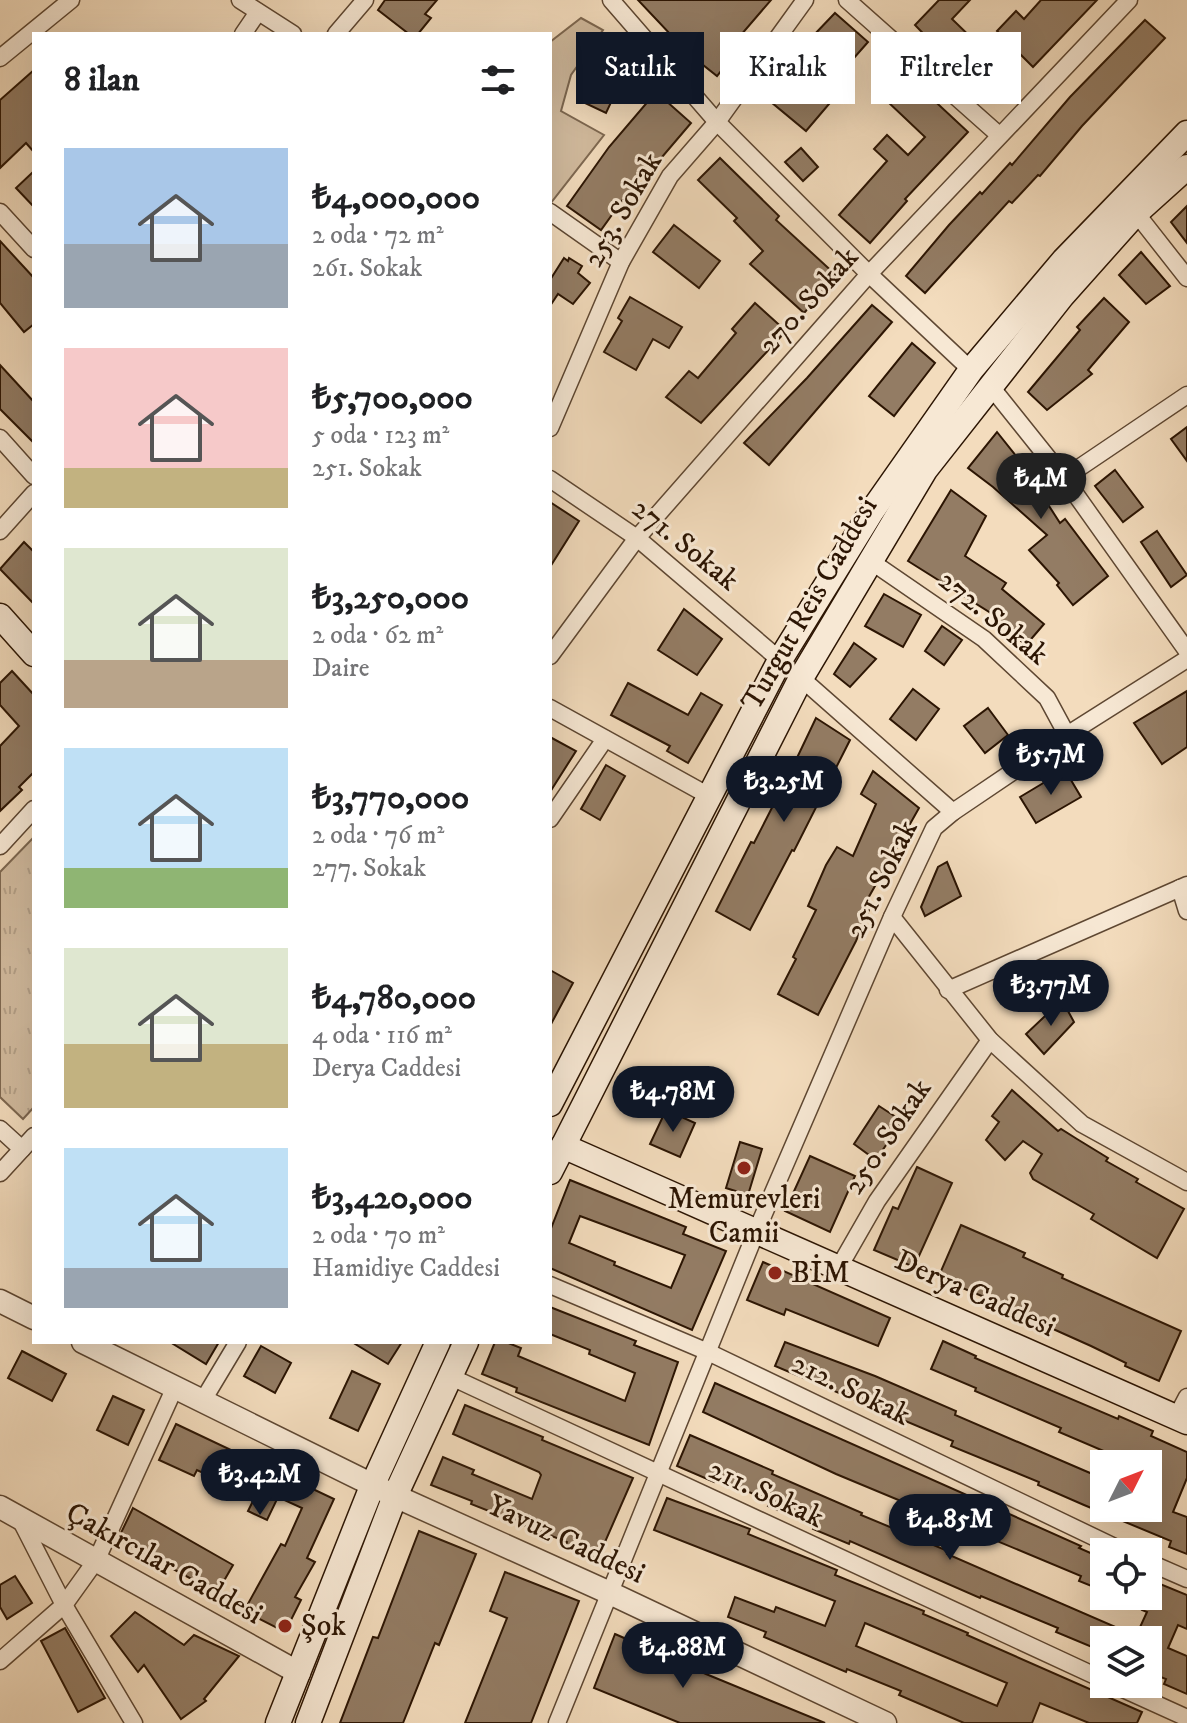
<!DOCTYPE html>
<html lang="tr">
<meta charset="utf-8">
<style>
:root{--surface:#fff;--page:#f2f2f2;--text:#202124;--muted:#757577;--accent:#111827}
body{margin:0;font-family:"IM FELL DW Pica",serif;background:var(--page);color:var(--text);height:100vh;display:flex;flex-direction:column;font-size:30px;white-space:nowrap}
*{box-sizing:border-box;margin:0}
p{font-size:26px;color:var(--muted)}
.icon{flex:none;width:44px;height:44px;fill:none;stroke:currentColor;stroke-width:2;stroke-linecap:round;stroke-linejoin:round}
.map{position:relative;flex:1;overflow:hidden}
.sheet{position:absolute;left:32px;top:32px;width:520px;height:1312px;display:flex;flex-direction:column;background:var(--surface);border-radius:0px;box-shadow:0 8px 32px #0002}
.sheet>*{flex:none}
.guide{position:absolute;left:576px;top:32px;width:490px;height:72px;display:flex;gap:16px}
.needle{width:52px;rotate:48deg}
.fabs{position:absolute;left:1090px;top:1450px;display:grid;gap:16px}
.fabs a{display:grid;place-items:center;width:72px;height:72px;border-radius:0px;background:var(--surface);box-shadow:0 8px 32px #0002;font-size:40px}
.price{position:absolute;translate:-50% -68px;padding:0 18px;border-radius:28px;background:var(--accent);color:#fff;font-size:26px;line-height:52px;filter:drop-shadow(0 2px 4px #0008)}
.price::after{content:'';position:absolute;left:50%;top:48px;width:24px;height:18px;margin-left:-12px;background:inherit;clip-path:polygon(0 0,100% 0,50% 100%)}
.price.on{background:#222;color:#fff}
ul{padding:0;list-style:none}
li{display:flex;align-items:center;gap:24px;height:200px;padding:0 32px}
li span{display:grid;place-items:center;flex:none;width:224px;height:160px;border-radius:0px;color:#555}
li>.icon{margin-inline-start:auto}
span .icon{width:96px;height:96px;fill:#fffc;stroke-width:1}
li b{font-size:34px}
h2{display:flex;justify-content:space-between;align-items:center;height:96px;padding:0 32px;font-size:34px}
.tag{padding:0 28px;border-radius:0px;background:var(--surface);box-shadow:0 8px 32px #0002;font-size:28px;line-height:72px}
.tag.on{background:var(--accent);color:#fff}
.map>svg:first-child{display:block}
.grass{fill:url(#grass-tufts);stroke:#7e6850;stroke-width:2}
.park{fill:#d1ba9d;stroke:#7e6850;stroke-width:2}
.building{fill:#937c64;stroke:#2c1503;stroke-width:2;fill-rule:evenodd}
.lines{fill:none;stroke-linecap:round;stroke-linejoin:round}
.minor-casing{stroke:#5e4732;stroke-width:19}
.tertiary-casing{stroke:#5e4732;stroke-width:25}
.secondary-casing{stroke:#2c1503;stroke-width:27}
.minor{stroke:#f7e8d4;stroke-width:16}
.tertiary{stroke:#f7e8d4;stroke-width:22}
.secondary{stroke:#f7e8d4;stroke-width:24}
.poi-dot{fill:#8f2418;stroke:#f7e8d4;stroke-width:3}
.labels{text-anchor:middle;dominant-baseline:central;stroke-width:6;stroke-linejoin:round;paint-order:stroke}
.street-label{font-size:30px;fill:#2c1503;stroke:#f7e8d4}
.poi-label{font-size:30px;fill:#2c1503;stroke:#f7e8d4;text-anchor:start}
</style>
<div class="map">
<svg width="1187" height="1723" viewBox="0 0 1187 1723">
<defs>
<pattern id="grass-tufts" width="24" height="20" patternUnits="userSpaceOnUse" patternTransform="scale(2)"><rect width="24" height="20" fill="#d1ba9d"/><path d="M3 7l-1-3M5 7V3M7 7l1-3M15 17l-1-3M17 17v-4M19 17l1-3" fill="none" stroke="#b49f86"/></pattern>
</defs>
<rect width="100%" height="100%" fill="#f3dcbd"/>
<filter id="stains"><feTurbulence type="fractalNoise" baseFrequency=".0025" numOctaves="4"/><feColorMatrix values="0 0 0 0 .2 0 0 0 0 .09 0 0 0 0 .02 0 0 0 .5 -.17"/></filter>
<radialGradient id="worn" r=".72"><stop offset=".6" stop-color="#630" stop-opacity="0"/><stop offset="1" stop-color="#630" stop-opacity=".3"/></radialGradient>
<!-- grass -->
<path class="grass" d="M34 837V1107L23 1119 0 1097V872Z"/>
<!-- park -->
<path class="park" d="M581 18 603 30 571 75 561 111 604 135 550 204V42Z"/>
<!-- building -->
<g class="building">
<path d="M385 0H437L425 14 431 18 418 34H409L378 10Z"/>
<path d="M638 0H771L734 43 740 47 717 76 688 53Z"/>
<path d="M939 0H970L952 19 984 50 962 74 915 25Z"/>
<path d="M1041 0H1097L1033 67 997 31 1016 11 1024 19Z"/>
<path d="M835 13 868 42 838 76 846 84 806 131 765 97 792 64 789 61Z"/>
<path d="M1145 20 1165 38 1082 126 1040 176 1038 175 1012 203 1009 201 925 293 906 276 949 225 980 192 982 194 1010 163 1012 165 1070 97Z"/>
<path d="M611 48 632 58 606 113 585 103Z"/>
<path d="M34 70V152L26 143 0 168V100Z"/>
<path d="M911 79 968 132 905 199 907 201 870 243 839 215 887 161 874 149 887 135 908 155 925 137 888 102Z"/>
<path d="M656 92 691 123 651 170 647 166 601 230 567 206 609 147Z"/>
<path d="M801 148 818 167 803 181 785 162Z"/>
<path d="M720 158 779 216 776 220 837 276 804 313 750 264 763 251 734 221 737 218 698 180Z"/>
<path d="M34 171V207L16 188Z"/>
<path d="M1187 206V243L1171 222Z"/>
<path d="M674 225 720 261 699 288 653 252Z"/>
<path d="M0 241 34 278V324L24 332 0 303Z"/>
<path d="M1141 252 1170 286 1146 304 1119 275Z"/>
<path d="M564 258 568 261 569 258 582 266 578 273 590 283 573 304 558 294 550 306V280Z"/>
<path d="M630 297 682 327 669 348 653 339 636 370 604 352 622 321 618 318Z"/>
<path d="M1104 298 1129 322 1088 370 1092 374 1047 410 1028 392 1080 330 1077 327Z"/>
<path d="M755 303 786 331 701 423 666 397 689 371 698 378 736 333 732 329Z"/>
<path d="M872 305 892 322 769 465 744 443 807 378Z"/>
<path d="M912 343 935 363 894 416 869 396Z"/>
<path d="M0 365 34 402V443L0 409Z"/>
<path d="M1187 427V461L1171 439Z"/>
<path d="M997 432 1020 461 1060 523 1065 519 1108 576 1073 605 1057 585 1059 583 1029 550 1047 535 993 487 968 468Z"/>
<path d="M1115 470 1143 507 1123 522 1095 486Z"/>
<path d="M951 490 986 516 965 556 1006 583 1002 589 1044 624 1026 645 995 619 997 617 908 561Z"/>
<path d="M550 502 579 521 550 567Z"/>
<path d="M1157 531 1187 575 1171 587 1141 542Z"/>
<path d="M24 542 34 552V604L0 569Z"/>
<path d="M884 594 921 615 903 647 865 626Z"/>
<path d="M684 609 722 639 697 675 658 650Z"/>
<path d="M942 626 962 640 944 665 925 651Z"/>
<path d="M854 643 876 659 850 687 834 674Z"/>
<path d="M12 671 34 695V772L19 787 22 790 0 811V746L19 726 0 705V683Z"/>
<path d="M628 683 688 715 701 693 722 705 688 763 667 751 670 746 611 715Z"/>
<path d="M913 689 939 709 916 740 890 719Z"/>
<path d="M1187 691V747L1162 764 1134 723Z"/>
<path d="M988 708 1008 735 985 753 964 726Z"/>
<path d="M816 718 850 740 794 851 792 850 750 930 716 911 751 842 754 843 780 792 777 790 793 760 795 762Z"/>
<path d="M550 737 576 751 550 792Z"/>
<path d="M606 765 625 776 600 820 581 809Z"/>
<path d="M1065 770 1081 797 1036 823 1020 797Z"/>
<path d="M873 771 919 808 866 902 871 905 856 941 818 1015 778 994 796 959 793 957 816 910 808 906 826 865 837 847 853 856 876 804 861 794Z"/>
<path d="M947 862 961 896 925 916 921 907 938 867Z"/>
<path d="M550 970 573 983 550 1026Z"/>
<path d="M1062 1000 1074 1022 1044 1054 1026 1034Z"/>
<path d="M1012 1090 1058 1131 1061 1129 1077 1139 1108 1158 1106 1161 1138 1179 1136 1182 1184 1209 1157 1258 1091 1219 1094 1214 1033 1179 1030 1173 1042 1154 1023 1141 1005 1160 986 1140 999 1122 992 1116Z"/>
<path d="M879 1106 902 1121 876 1160 854 1144Z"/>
<path d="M666 1110 695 1123 680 1157 650 1144Z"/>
<path d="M740 1142 762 1149 748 1195 726 1188Z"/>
<path d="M810 1156 855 1176 830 1232 785 1211Z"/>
<path d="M917 1167 952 1183 914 1267 874 1250 893 1207 898 1209Z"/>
<path d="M570 1180 686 1227 683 1234 726 1251 692 1330 550 1268V1231ZM580 1216 685 1255 671 1288 614 1265 615 1262 569 1243Z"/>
<path d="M961 1225 1025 1253 1023 1257 1063 1275 1062 1278 1181 1331 1159 1381 1125 1366 1126 1363 1091 1346 1015 1312 1016 1310 938 1278Z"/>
<path d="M763 1262 890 1318 878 1346 786 1309 784 1315 747 1300Z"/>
<path d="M550 1307 636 1341 634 1345 678 1362 649 1445 516 1392 517 1388 482 1374 495 1342H506L521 1348 518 1356 625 1401 635 1373 589 1354 590 1350 550 1334Z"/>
<path d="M943 1341 976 1356 975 1358 1118 1419 1119 1416 1153 1431 1151 1436 1187 1452V1478L1173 1512 1187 1517V1554L1169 1547 1171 1541 1084 1505 1038 1485 1039 1482 951 1446 953 1441 775 1366 785 1342 875 1376 956 1411 955 1415 1104 1479V1508H1148V1464H1134L1059 1432 1061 1428 975 1391 976 1388 931 1369Z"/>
<path d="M170 1342H219L206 1364Z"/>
<path d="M352 1342H402L388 1364Z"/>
<path d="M261 1346 291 1363 275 1393 244 1376Z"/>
<path d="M22 1351 66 1374 52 1401 8 1378Z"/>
<path d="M352 1371 380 1384 358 1431 330 1418Z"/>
<path d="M715 1383 1081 1546 1079 1548 1104 1559V1591L1079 1581 1081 1576 836 1474 703 1412Z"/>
<path d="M113 1396 144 1410 128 1445 97 1430Z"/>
<path d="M465 1405 543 1437 542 1440 633 1478 598 1558 566 1545 567 1542 471 1504 472 1501 431 1485 443 1457 474 1470 472 1474 532 1499 541 1475 539 1472 453 1434Z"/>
<path d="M176 1424 334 1499 307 1558 315 1562 295 1597 301 1600 285 1632 244 1611 281 1544 285 1546 302 1508 278 1497 267 1520 248 1511 255 1497 197 1470 194 1476 159 1460Z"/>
<path d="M690 1435 773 1471 772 1474 862 1513 861 1515 948 1551 947 1554 1136 1636 1147 1612 1142 1610 1143 1607 1116 1596H1148V1579L1187 1595V1629L1178 1625 1168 1648 1187 1656V1694L1164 1684 1166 1679 1148 1672V1640H1104V1652L1056 1632 1058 1628 981 1596 980 1598 850 1541 849 1544 813 1529 814 1525 768 1506 770 1501 716 1478 714 1482 677 1466Z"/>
<path d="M667 1498 750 1529 748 1534 837 1570 835 1575 924 1611 923 1614 968 1633 967 1635 1142 1712 1137 1723H1089L1040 1703 1032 1723H964L899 1695 901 1691 847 1669 846 1672 764 1637 766 1632 728 1617 735 1597 774 1612 776 1607 825 1626 835 1601 654 1530ZM865 1623 1007 1683 997 1706 856 1646Z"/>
<path d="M133 1508 233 1565 217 1593 118 1539Z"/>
<path d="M419 1531 476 1554 439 1645 435 1643 403 1723H340L373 1637 378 1638Z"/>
<path d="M505 1572 579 1601 531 1723H465L507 1618 490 1611Z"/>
<path d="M15 1576 32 1603 7 1619 0 1607V1585Z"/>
<path d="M135 1612 184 1645 194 1635 239 1656 204 1699 206 1701 181 1719 144 1665 138 1672 111 1636Z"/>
<path d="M65 1628 105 1698 78 1712 41 1641Z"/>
<path d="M615 1634 706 1674 825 1723H680L594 1688Z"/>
</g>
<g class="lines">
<!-- minor casing -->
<g class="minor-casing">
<g id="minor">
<path d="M240 0 293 34"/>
<path d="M611 0 717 122 869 274 971 370"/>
<path d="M847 0 999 135"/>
<path d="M243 34 258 12"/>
<path d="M336 34 365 0"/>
<path d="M0 58 71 0"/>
<path d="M0 212 34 249"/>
<path d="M550 212 621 262"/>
<path d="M1136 213 1187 278"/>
<path d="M992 388 1064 478 1187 651"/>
<path d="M550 428 621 262 670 176 717 122 805 0"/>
<path d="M0 438 34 476"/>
<path d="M1064 478 1187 395"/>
<path d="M550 479 637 538 780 660"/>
<path d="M0 531 34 493"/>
<path d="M869 560 984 639 1047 698 1067 735"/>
<path d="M550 656 637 538 869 274 1129 0"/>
<path d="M801 678 953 812"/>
<path d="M550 708 711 797"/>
<path d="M550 819 605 739"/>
<path d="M0 846 34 809"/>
<path d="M1180 888 1187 911"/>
<path d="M892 917 990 1040 1082 1124 1187 1182"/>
<path d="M948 990 1187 885"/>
<path d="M0 1129 22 1149"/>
<path d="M0 1173 34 1136"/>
<path d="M838 1269 877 1201 990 1040"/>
<path d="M550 1285 708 1352 1125 1552"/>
<path d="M449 1376 1104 1680"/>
<path d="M202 1402 238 1342"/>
<path d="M1176 1418 1187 1397"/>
<path d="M21 1521 64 1605 134 1723"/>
<path d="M1148 1562 1187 1579"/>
<path d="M0 1661 64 1605 97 1559 175 1387"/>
<path d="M1112 1684 1187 1718"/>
<path d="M557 1723 756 1232 892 917 934 828 953 812 1067 735 1187 659"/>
</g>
</g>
<!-- tertiary casing -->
<g class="tertiary-casing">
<g id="tertiary">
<path d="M0 1301 34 1318"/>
<path d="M83 1342 395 1496 612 1594 885 1723"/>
<path d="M0 1507 299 1673"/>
</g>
</g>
<!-- secondary casing -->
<g class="secondary-casing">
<g id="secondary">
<path d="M0 616 34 654"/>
<path d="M550 1104 780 660 872 511 971 370 1064 260 1187 133"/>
<path d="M563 1146 1187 1422"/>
<path d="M550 1172 801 678 925 470 1062 296 1136 213 1187 167"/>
<path d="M278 1723 373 1484 438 1342"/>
<path d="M308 1723 395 1496 466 1342"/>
</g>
</g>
<!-- minor -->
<use href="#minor" class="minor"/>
<!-- tertiary -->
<use href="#tertiary" class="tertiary"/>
<!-- secondary -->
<use href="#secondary" class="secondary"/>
</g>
<!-- markers -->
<g class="poi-dot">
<circle cx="744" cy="1168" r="8"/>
<circle cx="775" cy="1273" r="8"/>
<circle cx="285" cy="1626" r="8"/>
</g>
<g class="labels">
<!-- street labels -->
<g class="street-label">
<text transform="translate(623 210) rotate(-60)">253. Sokak</text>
<text transform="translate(809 301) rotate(-48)">270. Sokak</text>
<text transform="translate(685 545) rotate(39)">271. Sokak</text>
<text transform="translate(810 604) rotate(-60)">Turgut Reis Caddesi</text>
<text transform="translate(993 618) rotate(39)">272. Sokak</text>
<text transform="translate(882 879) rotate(-64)">251. Sokak</text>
<text transform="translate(888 1137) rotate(-56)">250. Sokak</text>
<text transform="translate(975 1294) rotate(24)">Derya Caddesi</text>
<text transform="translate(851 1390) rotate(26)">212. Sokak</text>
<text transform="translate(766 1494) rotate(25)">211. Sokak</text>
<text transform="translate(566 1540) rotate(25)">Yavuz Caddesi</text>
<text transform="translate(164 1564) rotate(29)">Çakırcılar Caddesi</text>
</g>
<!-- poi labels -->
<g class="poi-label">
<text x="744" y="1199" text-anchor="middle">Memurevleri<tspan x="744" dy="34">Camii</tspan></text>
<text x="791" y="1273">BİM</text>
<text x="301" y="1626">Şok</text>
</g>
</g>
<rect width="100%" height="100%" filter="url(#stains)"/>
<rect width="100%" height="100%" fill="url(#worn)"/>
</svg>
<div class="fabs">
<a><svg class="needle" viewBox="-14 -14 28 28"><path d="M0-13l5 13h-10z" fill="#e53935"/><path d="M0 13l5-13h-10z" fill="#757577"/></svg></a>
<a><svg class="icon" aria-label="locate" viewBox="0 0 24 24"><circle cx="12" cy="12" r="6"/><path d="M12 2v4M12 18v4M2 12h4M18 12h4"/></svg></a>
<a><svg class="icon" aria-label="layers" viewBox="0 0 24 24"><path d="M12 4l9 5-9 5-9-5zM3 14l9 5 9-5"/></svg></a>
</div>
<b class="price on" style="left:1041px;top:521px">₺4M</b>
<b class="price" style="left:1051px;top:797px">₺5.7M</b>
<b class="price" style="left:784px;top:824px">₺3.25M</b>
<b class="price" style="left:1051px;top:1028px">₺3.77M</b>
<b class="price" style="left:673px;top:1134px">₺4.78M</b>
<b class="price" style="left:260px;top:1517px">₺3.42M</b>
<b class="price" style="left:950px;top:1562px">₺4.85M</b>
<b class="price" style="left:683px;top:1690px">₺4.88M</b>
<div class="guide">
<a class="tag on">Satılık</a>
<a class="tag">Kiralık</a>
<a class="tag">Filtreler</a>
</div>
<section class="sheet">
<h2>8 ilan<svg class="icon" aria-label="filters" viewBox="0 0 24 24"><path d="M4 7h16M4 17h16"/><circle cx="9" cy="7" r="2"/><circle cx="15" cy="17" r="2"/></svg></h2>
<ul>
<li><span style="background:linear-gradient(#a9c7e8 60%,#9aa5b1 0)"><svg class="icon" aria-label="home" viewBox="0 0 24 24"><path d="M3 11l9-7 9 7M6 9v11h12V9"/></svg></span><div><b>₺4,000,000</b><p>2 oda · 72 m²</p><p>261. Sokak</p></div></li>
<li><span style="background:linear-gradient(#f6c9c9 75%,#c2b280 0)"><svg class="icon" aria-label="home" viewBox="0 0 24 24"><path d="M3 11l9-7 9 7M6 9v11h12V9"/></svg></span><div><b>₺5,700,000</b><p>5 oda · 123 m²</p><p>251. Sokak</p></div></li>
<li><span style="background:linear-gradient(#dfe7d0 70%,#b9a48a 0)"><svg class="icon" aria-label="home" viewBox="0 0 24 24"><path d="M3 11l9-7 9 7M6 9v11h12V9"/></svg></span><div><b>₺3,250,000</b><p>2 oda · 62 m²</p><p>Daire</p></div></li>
<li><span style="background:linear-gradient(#bfe0f5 75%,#8fb573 0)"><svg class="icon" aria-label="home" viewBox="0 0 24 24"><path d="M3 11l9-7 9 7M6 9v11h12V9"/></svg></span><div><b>₺3,770,000</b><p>2 oda · 76 m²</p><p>277. Sokak</p></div></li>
<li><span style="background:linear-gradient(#dfe7d0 60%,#c2b280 0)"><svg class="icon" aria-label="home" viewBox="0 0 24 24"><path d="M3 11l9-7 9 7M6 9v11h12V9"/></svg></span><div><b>₺4,780,000</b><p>4 oda · 116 m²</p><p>Derya Caddesi</p></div></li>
<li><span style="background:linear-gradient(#bfe0f5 75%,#9aa5b1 0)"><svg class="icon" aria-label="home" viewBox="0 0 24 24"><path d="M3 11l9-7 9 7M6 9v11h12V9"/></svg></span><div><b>₺3,420,000</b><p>2 oda · 70 m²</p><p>Hamidiye Caddesi</p></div></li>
</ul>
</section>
</div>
